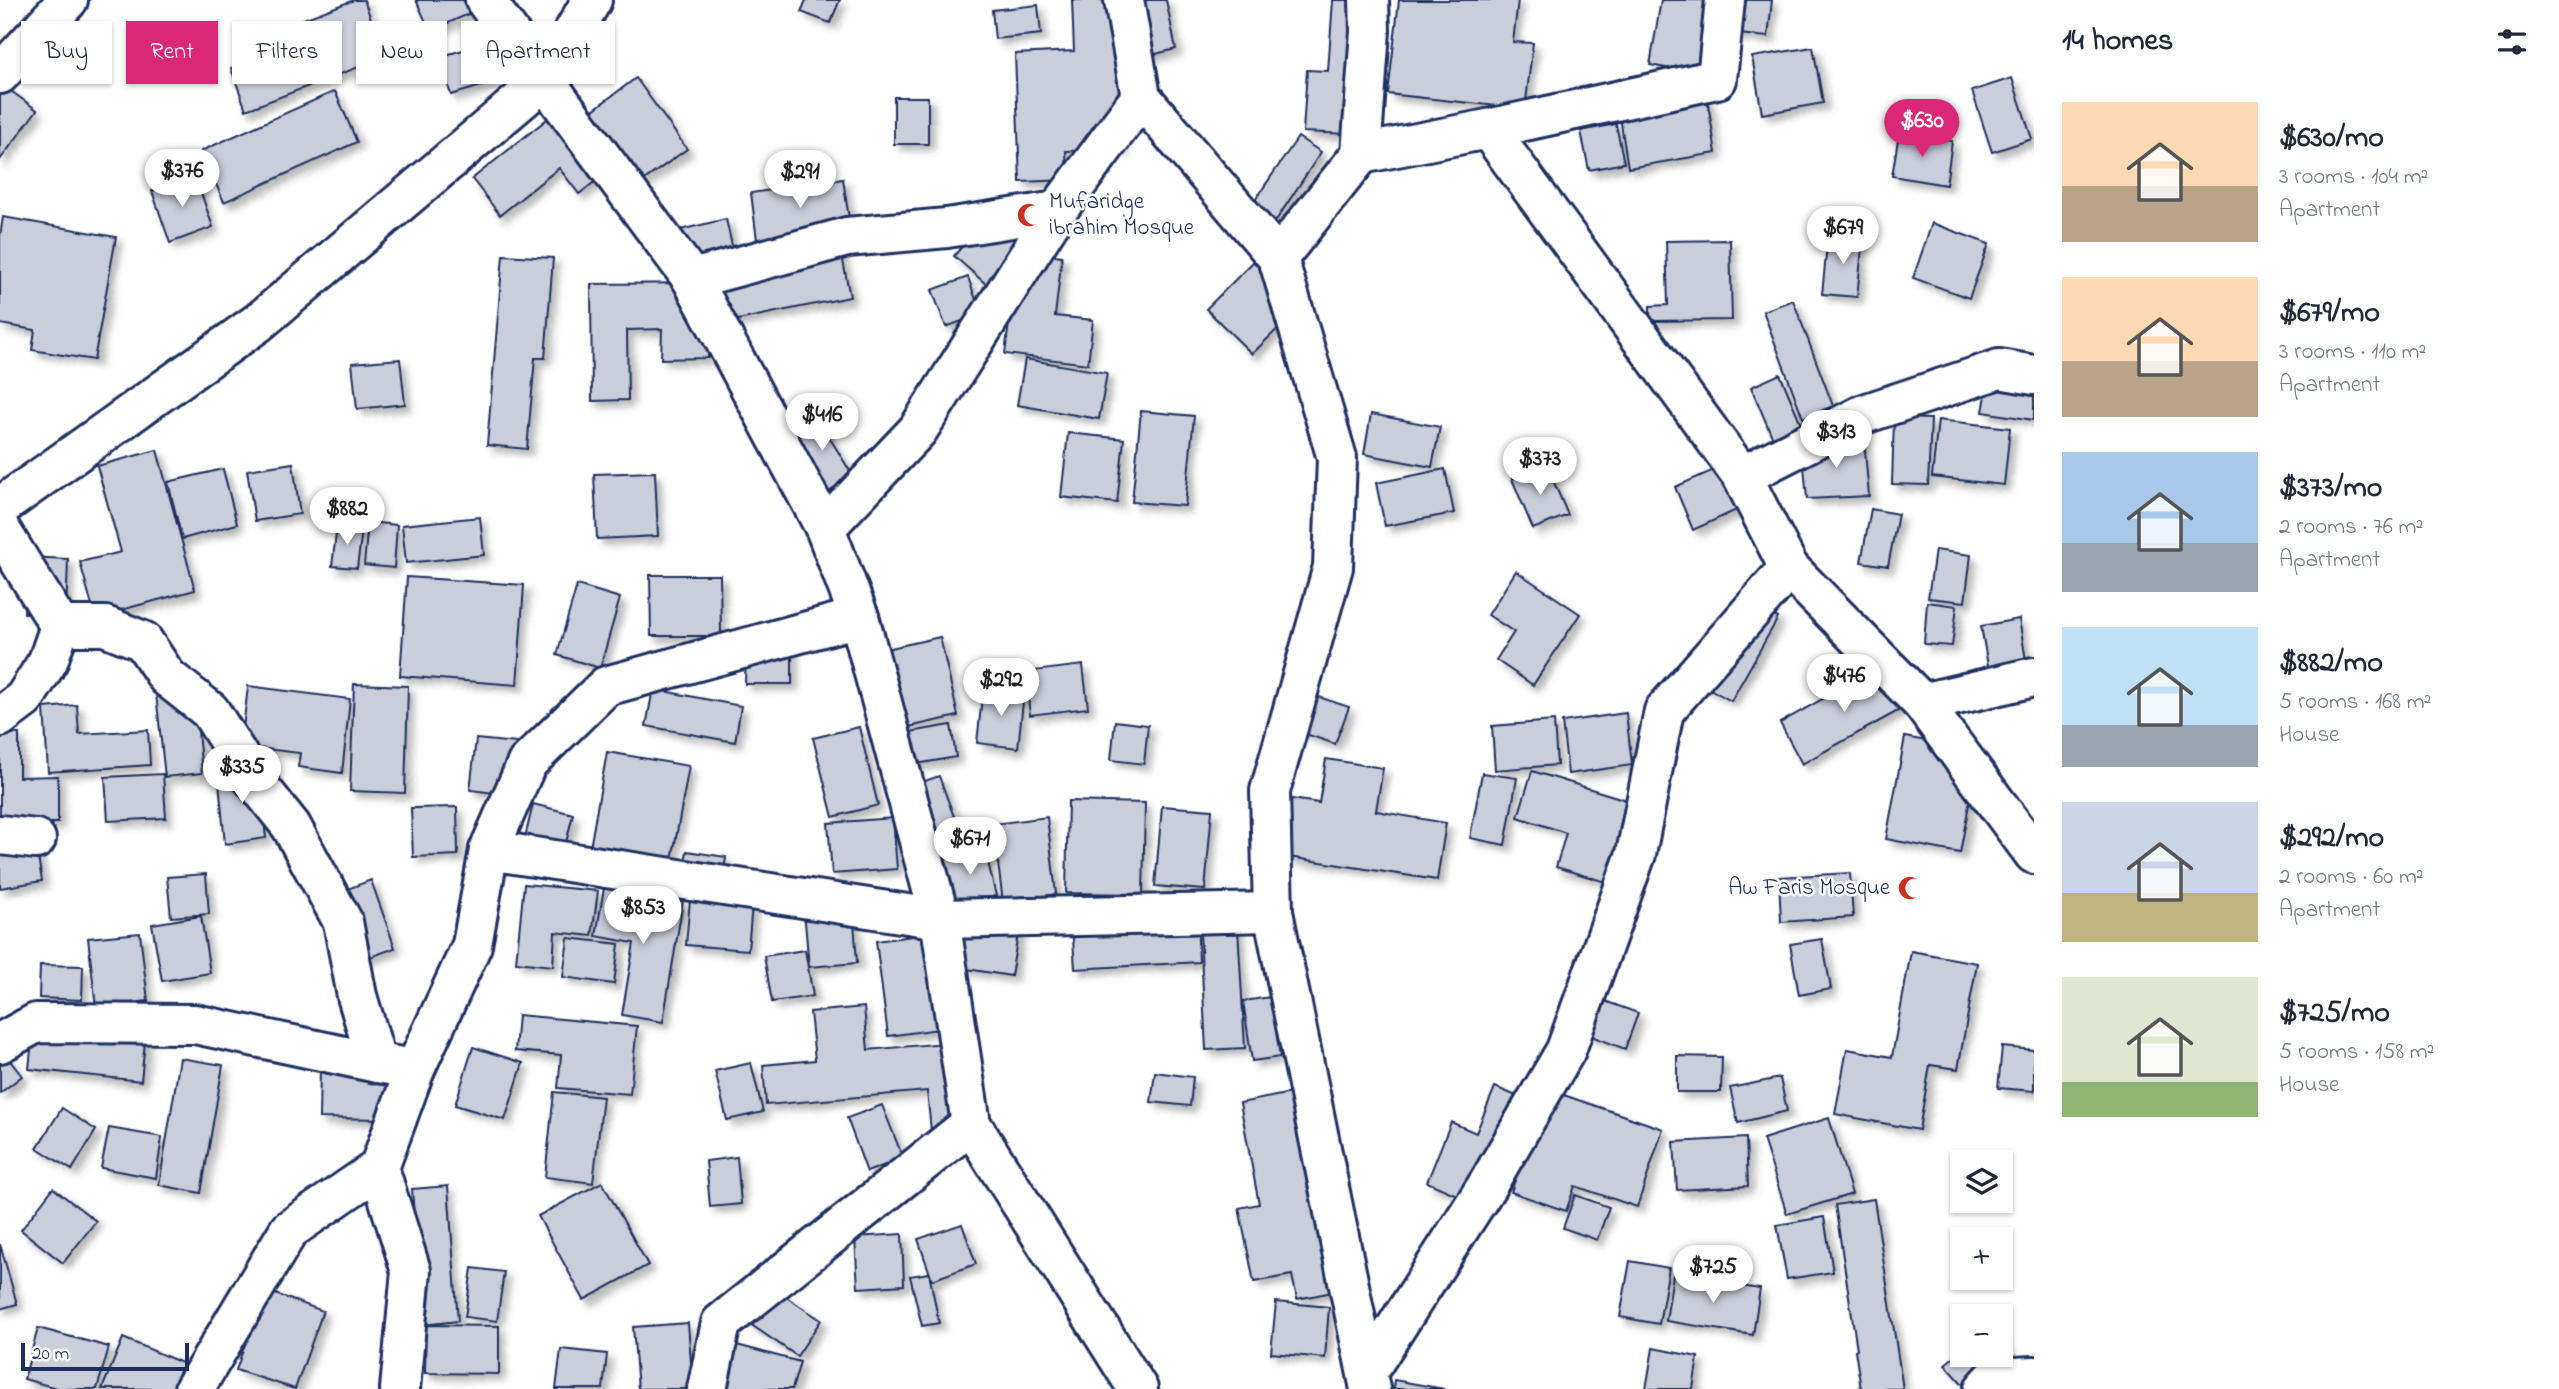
<!DOCTYPE html>
<meta charset="utf-8">
<style>
:root{--surface:#fff;--page:#f6f6f7;--text:#1f2937;--muted:#747a83;--accent:#db2777}
body{margin:0;font-family:"Indie Flower",sans-serif;background:var(--page);color:var(--text);height:100vh;display:flex;flex-direction:column;font-size:26px;white-space:nowrap}
*{box-sizing:border-box;margin:0}
p{font-size:23px;color:var(--muted)}
.icon{flex:none;width:38px;height:38px;fill:none;stroke:currentColor;stroke-width:2;stroke-linecap:round;stroke-linejoin:round}
.map{position:relative;flex:1;overflow:hidden}
.sheet{display:flex;flex-direction:column;background:var(--surface);width:525px}
.sheet>*{flex:none}
.banner{position:absolute;left:21px;top:21px;width:665px;height:63px;display:flex;gap:14px}
.tools{position:absolute;left:1950px;top:1150px;display:grid;gap:14px}
.tools a{display:grid;place-items:center;width:63px;height:63px;border-radius:0px;background:var(--surface);box-shadow:0 2px 5px #0004;font-size:35px}
.scale{position:absolute;left:21px;bottom:18px;width:168px;box-sizing:border-box;padding-left:7px;border:4px solid #1b2f5e;border-top:0;font-size:19px;line-height:24px;white-space:nowrap;color:#1b2f5e;-webkit-text-stroke:5px #fff;paint-order:stroke}
.price{position:absolute;translate:-50% -60px;padding:0 16px;border-radius:24px;background:#fff;color:#222;font-size:23px;line-height:46px;filter:drop-shadow(0 2px 4px #0008)}
.price::after{content:'';position:absolute;left:50%;top:42px;width:21px;height:16px;margin-left:-10px;background:inherit;clip-path:polygon(0 0,100% 0,50% 100%)}
.price.active{background:var(--accent);color:#fff}
ul{padding:0;list-style:none}
li{display:flex;align-items:center;gap:21px;height:175px;padding:0 28px}
li span{display:grid;place-items:center;flex:none;width:196px;height:140px;border-radius:0px;color:#555}
li>.icon{margin-inline-start:auto}
span .icon{width:84px;height:84px;fill:#fffc;stroke-width:1}
li b{font-size:30px}
h2{display:flex;justify-content:space-between;align-items:center;height:84px;padding:0 28px;font-size:30px}
.chip{padding:0 24px;border-radius:0px;background:var(--surface);box-shadow:0 2px 5px #0004;font-size:24px;line-height:63px}
.chip.active{background:var(--accent);color:#fff}
main{display:flex;flex:1;min-height:0}
.map>svg:first-child{display:block}
.building{fill:#caceda;stroke:#1b2f5e;stroke-width:2;filter:url(#shadow)}
.lines{fill:none;stroke-linecap:round;stroke-linejoin:round}
.minor-casing{stroke:#1b2f5e;stroke-width:44}
.minor{stroke:#fff;stroke-width:38}
.labels{text-anchor:middle;dominant-baseline:central;stroke-width:5;stroke-linejoin:round;paint-order:stroke}
.poi-label{font-size:23px;fill:#1b2f5e;stroke:#fff;text-anchor:start}
</style>
<main>
<div class="map">
<svg width="2034" height="1389" viewBox="0 0 2034 1389">
<defs>
<filter id="shadow"><feDropShadow dx="6" dy="6" stdDeviation="3.5" flood-color="#0004"/></filter>
</defs>
<rect width="100%" height="100%" fill="#fff"/>
<filter id="ink" filterUnits="userSpaceOnUse"><feTurbulence type="fractalNoise" baseFrequency=".0143" numOctaves="2"/><feDisplacementMap in="SourceGraphic" scale="14" xChannelSelector="R" yChannelSelector="G"/><feConvolveMatrix kernelMatrix="1 2 1 2 8 2 1 2 1" color-interpolation-filters="sRGB"/></filter>
<g filter="url(#ink)">
<!-- building -->
<g class="building">
<path d="M354 0H364L385 57 246 110 231 68 282 49 274 30Z"/>
<path d="M416 0H476L480 9 430 31Z"/>
<path d="M806 0H840L830 23 801 12Z"/>
<path d="M1072 0H1116L1122 149 1066 151 1067 180 1020 182 1015 54 1074 51Z"/>
<path d="M1136 0H1166L1176 49 1147 56Z"/>
<path d="M1333 0H1359L1349 134 1303 132 1307 70 1328 71Z"/>
<path d="M1399 0H1518L1513 42 1533 43 1525 109 1388 94Z"/>
<path d="M1661 0H1711L1698 74 1650 65Z"/>
<path d="M1722 0H1772L1768 37 1719 32Z"/>
<path d="M1038 5 1041 34 995 39 992 10Z"/>
<path d="M487 43 498 81 451 95 439 57Z"/>
<path d="M1813 47 1823 103 1762 114 1752 57Z"/>
<path d="M636 78 687 149 640 183 589 113Z"/>
<path d="M2012 78 2032 139 1992 152 1972 91Z"/>
<path d="M4 86 37 110 0 160V92Z"/>
<path d="M335 91 357 142 224 202 201 151Z"/>
<rect x="894" y="97" width="34" height="47"/>
<path d="M1707 97 1716 153 1628 168 1619 111Z"/>
<path d="M566 104 615 166 579 194 559 168 500 215 472 179Z"/>
<path d="M1616 124 1624 163 1589 170 1581 131Z"/>
<path d="M1899 133 1952 141 1946 185 1892 176Z"/>
<path d="M1298 137 1321 152 1275 222 1251 206Z"/>
<path d="M195 176 213 227 170 243 152 191Z"/>
<path d="M843 179 850 226 757 240 751 193Z"/>
<path d="M993 210 1026 237 986 284 954 256Z"/>
<path d="M3 217 116 237 94 360 32 350 35 330 0 324V236Z"/>
<path d="M726 219 734 255 688 265 680 230Z"/>
<path d="M1932 223 1989 244 1969 298 1913 278Z"/>
<path d="M1828 235 1863 238 1857 297 1822 294Z"/>
<path d="M1730 240 1732 320 1650 321V306L1668 305 1666 241Z"/>
<path d="M840 245 850 297 723 323 713 271Z"/>
<path d="M1018 251 1062 256 1055 316 1093 320 1088 364 1005 354Z"/>
<path d="M503 255 553 258 545 358H535L527 449 487 445Z"/>
<path d="M1256 259 1302 305 1252 354 1206 309Z"/>
<path d="M968 277 981 314 946 327 932 290Z"/>
<path d="M707 283 708 358 661 359 662 329 627 330 628 400 592 401 591 284Z"/>
<path d="M1793 300 1833 406 1803 418 1763 311Z"/>
<path d="M400 359 405 404 357 409 352 363Z"/>
<path d="M1025 359 1107 373 1099 419 1017 405Z"/>
<path d="M1780 374 1802 426 1773 439 1751 387Z"/>
<path d="M1989 378 2034 386V420L1983 412Z"/>
<path d="M1141 411 1194 416 1185 506 1132 502Z"/>
<path d="M815 414 853 476 829 492 790 429Z"/>
<path d="M1371 414 1440 427 1432 467 1364 454Z"/>
<path d="M1894 418 1931 419 1928 485 1892 484Z"/>
<path d="M1938 420 2010 428 2004 485 1932 477Z"/>
<path d="M1068 433 1124 439 1117 503 1061 497Z"/>
<path d="M1864 440 1869 496 1807 499 1802 444Z"/>
<path d="M157 450 195 590 95 617 80 562 121 552 97 466Z"/>
<path d="M293 463 300 514 255 521 247 470Z"/>
<path d="M1546 464 1568 515 1533 529 1512 479Z"/>
<path d="M1723 466 1741 508 1693 530 1675 487Z"/>
<path d="M223 469 237 524 182 539 168 482Z"/>
<path d="M1445 469 1454 513 1385 526 1376 483Z"/>
<path d="M655 472 658 536 597 539 594 474Z"/>
<path d="M1871 509 1898 514 1888 566 1861 562Z"/>
<path d="M480 517 484 555 406 563 402 525Z"/>
<path d="M368 522 397 525 394 568 364 565Z"/>
<path d="M337 526 362 530 357 568 332 566Z"/>
<path d="M1935 550 1971 555 1965 602 1928 598Z"/>
<path d="M27 557 68 559 66 615 24 613Z"/>
<path d="M1516 571 1580 614 1533 685 1496 660 1514 632 1488 615Z"/>
<path d="M650 575H720L721 636H651Z"/>
<path d="M407 577 524 585 517 685 400 676Z"/>
<path d="M577 585 620 598 600 668 557 655Z"/>
<path d="M1743 599 1778 618 1731 701 1696 681Z"/>
<path d="M1927 602 1957 606 1952 646 1924 644Z"/>
<path d="M2019 619 2027 666 1989 672 1981 626Z"/>
<path d="M940 637 958 716 895 730 877 651Z"/>
<path d="M746 646 792 647V684H745Z"/>
<path d="M1885 664 1907 706 1802 764 1780 723Z"/>
<path d="M1083 665 1088 708 1030 715 1025 672Z"/>
<path d="M354 684 408 686 405 793 350 791Z"/>
<path d="M248 686 350 699 342 773 298 767 300 753 241 746Z"/>
<path d="M983 688 1024 692 1018 748 977 743Z"/>
<path d="M653 689 741 706 735 742 646 726Z"/>
<path d="M194 690 202 773 165 777 156 694Z"/>
<path d="M1301 691 1349 707 1335 744 1288 728Z"/>
<path d="M77 705 79 734 148 730 150 765 48 772 44 708Z"/>
<path d="M1626 713 1632 765 1568 774 1562 722Z"/>
<path d="M1115 721 1148 725 1144 764 1111 760Z"/>
<path d="M1554 721 1557 765 1495 770 1492 726Z"/>
<path d="M951 725 956 757 905 766 899 734Z"/>
<path d="M859 727 878 805 833 817 813 738Z"/>
<path d="M0 734H19V777L58 776V823H0Z"/>
<path d="M1905 737 1979 751 1960 853 1886 839Z"/>
<path d="M476 739 527 744 520 796 470 790Z"/>
<path d="M607 752 689 766 668 882 590 848Z"/>
<path d="M1326 759 1383 768 1376 811 1446 823 1437 880 1282 856 1291 799 1319 803Z"/>
<path d="M258 767 266 838 225 844 218 772Z"/>
<path d="M1532 771 1643 805 1619 886 1556 867 1566 833 1518 817Z"/>
<path d="M1482 773 1517 778 1505 845 1470 838Z"/>
<path d="M163 774 166 818 108 821 105 777Z"/>
<path d="M939 776 957 825 926 836 908 787Z"/>
<path d="M1068 801 1145 803 1143 894 1066 893Z"/>
<path d="M533 804 573 814 559 872 519 863Z"/>
<path d="M1162 806 1212 810 1205 890 1155 886Z"/>
<path d="M457 807 458 855 413 857 411 808Z"/>
<path d="M1047 817 1056 894 1003 902 993 824Z"/>
<path d="M893 818 897 869 832 874 828 823Z"/>
<path d="M35 839 42 881 0 888V845Z"/>
<path d="M985 849 996 896 954 905 944 858Z"/>
<path d="M687 851 726 857 721 891 681 883Z"/>
<path d="M1850 873 1853 917 1781 922 1779 877Z"/>
<path d="M206 874 209 914 171 917 167 877Z"/>
<path d="M371 880 395 948 365 959 342 891Z"/>
<path d="M524 884 598 891 592 936 555 932 553 966 516 962Z"/>
<path d="M604 888 683 901 663 1022 622 1015 634 943 596 936Z"/>
<path d="M690 899 752 904 748 950 686 945Z"/>
<path d="M853 908 857 963 809 967 804 911Z"/>
<path d="M1237 911 1245 1048 1206 1050 1199 913Z"/>
<path d="M201 916 210 973 162 981 152 924Z"/>
<path d="M956 917 1019 928 1011 976 948 966Z"/>
<path d="M1197 917 1199 962 1075 969 1072 924Z"/>
<path d="M140 933 148 1001 96 1007 88 938Z"/>
<path d="M934 933 946 1028 888 1036 876 941Z"/>
<path d="M568 938 619 944 614 984 563 977Z"/>
<path d="M1822 939 1831 989 1799 995 1790 944Z"/>
<path d="M805 950 813 996 772 1002 764 956Z"/>
<path d="M1911 951 1977 963 1958 1069 1930 1065 1919 1130 1835 1114 1847 1049 1892 1057Z"/>
<path d="M40 965 83 966 82 1000 39 998Z"/>
<path d="M1271 997 1280 1057 1252 1061 1243 1001Z"/>
<path d="M1599 999 1638 1013 1625 1049 1586 1034Z"/>
<path d="M864 1007 868 1050 956 1042 964 1128 931 1131 927 1091 766 1105 763 1065 815 1060 810 1012Z"/>
<path d="M518 1015 637 1026 630 1094 558 1088 561 1055 515 1051Z"/>
<path d="M34 1020 146 1032 141 1081 29 1069Z"/>
<path d="M473 1047 523 1063 505 1120 455 1105Z"/>
<path d="M2002 1047 2034 1050V1091L1998 1088Z"/>
<path d="M0 1048 22 1076 0 1093Z"/>
<path d="M1677 1056 1722 1057 1721 1092H1677Z"/>
<path d="M180 1058 223 1065 201 1193 159 1185Z"/>
<path d="M751 1063 763 1112 727 1120 715 1071Z"/>
<path d="M320 1067 389 1069 387 1119 319 1118Z"/>
<path d="M1155 1072 1193 1077 1190 1106 1151 1102Z"/>
<path d="M1780 1078 1787 1111 1738 1123 1730 1088Z"/>
<path d="M1495 1087 1526 1100 1482 1206 1427 1182 1451 1122 1476 1133Z"/>
<path d="M1546 1089 1663 1129 1637 1207 1575 1186 1566 1211 1511 1192Z"/>
<path d="M554 1092 603 1097 593 1183 545 1177Z"/>
<path d="M1296 1092 1333 1292 1297 1299 1292 1275 1254 1282 1239 1208 1259 1204 1240 1103Z"/>
<path d="M882 1105 903 1158 867 1172 847 1118Z"/>
<path d="M62 1108 96 1130 72 1170 37 1148Z"/>
<path d="M1829 1118 1852 1194 1787 1214 1763 1139Z"/>
<path d="M109 1128 162 1137 156 1178 101 1168Z"/>
<path d="M1746 1138 1748 1186 1677 1190 1674 1142Z"/>
<path d="M737 1157 741 1204 710 1207 706 1161Z"/>
<path d="M602 1182 648 1265 584 1300 538 1216Z"/>
<path d="M448 1186 458 1321 422 1325 412 1189Z"/>
<path d="M53 1188 96 1221 63 1263 21 1230Z"/>
<path d="M1575 1195 1609 1207 1597 1240 1563 1228Z"/>
<path d="M1874 1199 1903 1389H1861L1855 1350 1857 1349 1835 1205Z"/>
<path d="M1824 1217 1833 1272 1787 1279 1777 1225Z"/>
<path d="M962 1224 976 1264 932 1280 918 1239Z"/>
<path d="M902 1234 904 1285 858 1288 855 1237Z"/>
<path d="M0 1244 17 1304 0 1309Z"/>
<path d="M1630 1261 1669 1268 1659 1324 1620 1317Z"/>
<path d="M472 1268 504 1272 497 1321 465 1317Z"/>
<path d="M929 1273 939 1323 922 1326 910 1276Z"/>
<path d="M1673 1275 1760 1289 1753 1335 1666 1321Z"/>
<path d="M771 1287 821 1320 797 1356 747 1322Z"/>
<path d="M264 1290 323 1311 295 1389 236 1370Z"/>
<path d="M1276 1302 1329 1307 1325 1358 1271 1353Z"/>
<path d="M688 1323 693 1389H638L633 1327Z"/>
<path d="M426 1325 499 1326V1374L425 1373Z"/>
<path d="M38 1328 109 1347 97 1389H60L24 1379Z"/>
<path d="M123 1338 192 1367 183 1389H102Z"/>
<path d="M2000 1340 2010 1351 1967 1389 1945 1364 1962 1350V1354H2000Z"/>
<path d="M737 1345 800 1362 792 1389H725Z"/>
<path d="M1653 1348 1698 1357 1693 1389H1646Z"/>
<path d="M561 1349 607 1354 603 1389H556Z"/>
<path d="M1394 1380 1444 1389H1393Z"/>
</g>
<g class="lines">
<!-- minor casing -->
<g class="minor-casing">
<g id="minor">
<path d="M485 0 692 279 825 528 859 617 940 919 971 1124 1138 1389"/>
<path d="M1124 0 1141 97 1278 258 1337 458 1333 567 1270 791 1273 912 1370 1389"/>
<path d="M0 74 68 0"/>
<path d="M1488 129 1742 476 1789 568"/>
<path d="M1361 154 1488 129 1717 79 1725 0"/>
<path d="M1278 258 1361 154 1370 31 1369 0"/>
<path d="M692 279 847 237 947 228 1057 211"/>
<path d="M1742 476 1864 414 1999 369 2034 375"/>
<path d="M0 507 259 322 546 79 592 0"/>
<path d="M825 528 918 430 1057 211 1141 97"/>
<path d="M0 529 60 626H105L143 641 167 677 210 711 251 776 291 826 343 922 357 996 377 1063 415 1069"/>
<path d="M1922 703 2034 677"/>
<path d="M0 717 24 699 48 661 60 626"/>
<path d="M0 835 36 839"/>
<path d="M489 850 527 763 606 686 859 617"/>
<path d="M0 1043 36 1023 195 1024 377 1063"/>
<path d="M1368 1371 1488 1184 1566 1050 1636 854 1664 711 1789 568 1922 703 2034 854"/>
<path d="M194 1389 289 1230 379 1168"/>
<path d="M400 1389 411 1271 379 1168 415 1069 472 945 489 850 940 919 1273 912"/>
<path d="M707 1389 721 1323 971 1124"/>
<path d="M1984 1389 1994 1378 2034 1376"/>
</g>
</g>
<!-- minor -->
<use href="#minor" class="minor"/>
</g>
</g>
<!-- icons -->
<defs>
<g id="mosque-bare" transform="scale(1.89)"><path d="M3.5-4.9A6 6 0 1 0 3.5 4.9A5 5 0 1 1 3.5-4.9Z" fill="#c8321e" stroke="#fff" stroke-width="2.5" paint-order="stroke"/></g>
</defs>
<g fill-rule="evenodd">
<use href="#mosque-bare" x="1029" y="215"/>
<use href="#mosque-bare" x="1910" y="888"/>
</g>
<g class="labels">
<!-- poi labels -->
<g class="poi-label">
<text x="1049" y="202">Mufaridge<tspan x="1049" dy="26">ibrahim Mosque</tspan></text>
<text x="1890" y="888" text-anchor="end">Aw Faris Mosque</text>
</g>
</g>
</svg>
<div class="tools">
<a><svg class="icon" aria-label="layers" viewBox="0 0 24 24"><path d="M12 4l9 5-9 5-9-5zM3 14l9 5 9-5"/></svg></a>
<a>+</a>
<a>−</a>
</div>
<div class="scale">20 m</div>
<b class="price active" style="left:1922px;top:159px">$630</b>
<b class="price" style="left:182px;top:209px">$376</b>
<b class="price" style="left:800px;top:210px">$291</b>
<b class="price" style="left:1843px;top:266px">$679</b>
<b class="price" style="left:822px;top:453px">$416</b>
<b class="price" style="left:1836px;top:470px">$313</b>
<b class="price" style="left:1540px;top:497px">$373</b>
<b class="price" style="left:347px;top:547px">$882</b>
<b class="price" style="left:1844px;top:714px">$476</b>
<b class="price" style="left:1001px;top:718px">$292</b>
<b class="price" style="left:242px;top:805px">$335</b>
<b class="price" style="left:970px;top:877px">$671</b>
<b class="price" style="left:643px;top:946px">$853</b>
<b class="price" style="left:1713px;top:1305px">$725</b>
<div class="banner">
<a class="chip">Buy</a>
<a class="chip active">Rent</a>
<a class="chip">Filters</a>
<a class="chip">New</a>
<a class="chip">Apartment</a>
</div>
</div>
<section class="sheet">
<h2>14 homes<svg class="icon" aria-label="filters" viewBox="0 0 24 24"><path d="M4 7h16M4 17h16"/><circle cx="9" cy="7" r="2"/><circle cx="15" cy="17" r="2"/></svg></h2>
<ul>
<li><span style="background:linear-gradient(#ffd9b3 60%,#b9a48a 0)"><svg class="icon" aria-label="home" viewBox="0 0 24 24"><path d="M3 11l9-7 9 7M6 9v11h12V9"/></svg></span><div><b>$630/mo</b><p>3 rooms · 104 m²</p><p>Apartment</p></div></li>
<li><span style="background:linear-gradient(#ffd9b3 60%,#b9a48a 0)"><svg class="icon" aria-label="home" viewBox="0 0 24 24"><path d="M3 11l9-7 9 7M6 9v11h12V9"/></svg></span><div><b>$679/mo</b><p>3 rooms · 110 m²</p><p>Apartment</p></div></li>
<li><span style="background:linear-gradient(#a9c7e8 65%,#9aa5b1 0)"><svg class="icon" aria-label="home" viewBox="0 0 24 24"><path d="M3 11l9-7 9 7M6 9v11h12V9"/></svg></span><div><b>$373/mo</b><p>2 rooms · 76 m²</p><p>Apartment</p></div></li>
<li><span style="background:linear-gradient(#bfe0f5 70%,#9aa5b1 0)"><svg class="icon" aria-label="home" viewBox="0 0 24 24"><path d="M3 11l9-7 9 7M6 9v11h12V9"/></svg></span><div><b>$882/mo</b><p>5 rooms · 168 m²</p><p>House</p></div></li>
<li><span style="background:linear-gradient(#c9d6e8 65%,#c2b280 0)"><svg class="icon" aria-label="home" viewBox="0 0 24 24"><path d="M3 11l9-7 9 7M6 9v11h12V9"/></svg></span><div><b>$292/mo</b><p>2 rooms · 60 m²</p><p>Apartment</p></div></li>
<li><span style="background:linear-gradient(#dfe7d0 75%,#8fb573 0)"><svg class="icon" aria-label="home" viewBox="0 0 24 24"><path d="M3 11l9-7 9 7M6 9v11h12V9"/></svg></span><div><b>$725/mo</b><p>5 rooms · 158 m²</p><p>House</p></div></li>
</ul>
</section>
</main>
